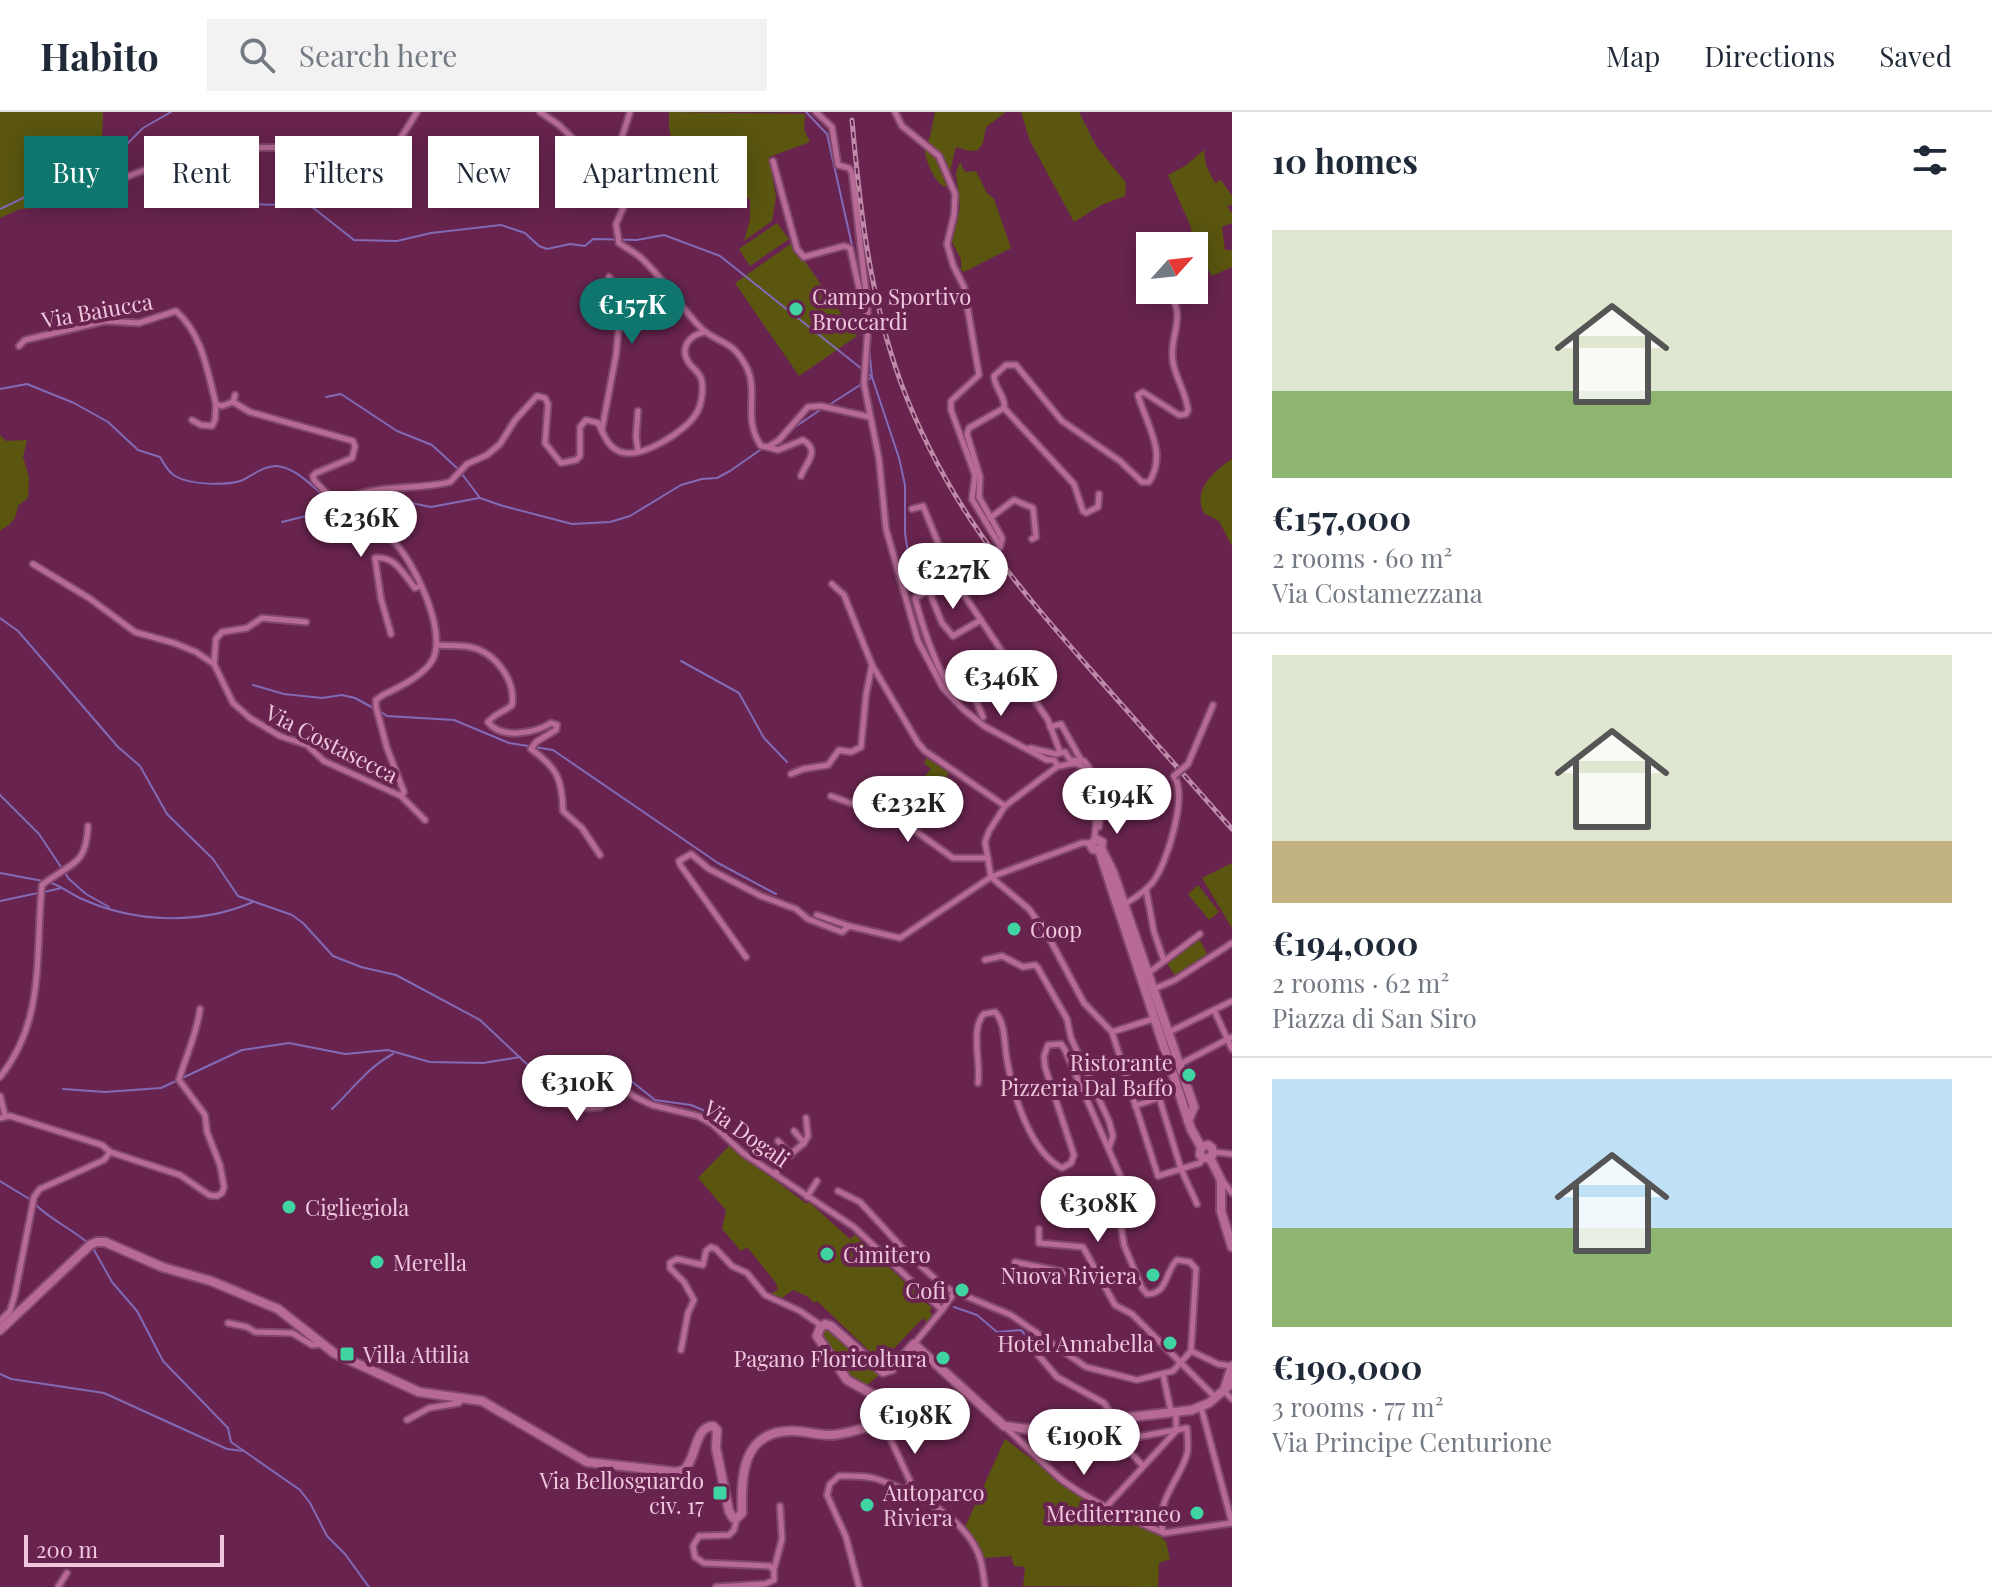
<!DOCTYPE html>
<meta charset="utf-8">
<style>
:root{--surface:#fff;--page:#f2f2f3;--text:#1f2937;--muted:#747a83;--line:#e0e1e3;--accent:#0f766e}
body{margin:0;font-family:"Playfair Display",serif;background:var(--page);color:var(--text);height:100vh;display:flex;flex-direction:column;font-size:30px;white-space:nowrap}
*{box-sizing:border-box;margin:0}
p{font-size:26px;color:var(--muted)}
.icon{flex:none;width:44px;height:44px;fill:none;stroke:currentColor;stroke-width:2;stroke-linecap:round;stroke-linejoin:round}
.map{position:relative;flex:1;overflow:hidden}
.sheet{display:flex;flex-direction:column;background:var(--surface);width:760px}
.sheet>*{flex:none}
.guide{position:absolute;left:24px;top:24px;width:760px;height:72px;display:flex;gap:16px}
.needle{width:52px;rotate:63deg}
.fabs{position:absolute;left:1136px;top:120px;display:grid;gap:16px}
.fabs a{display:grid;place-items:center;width:72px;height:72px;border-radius:0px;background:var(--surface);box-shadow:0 4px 20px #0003;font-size:40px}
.scale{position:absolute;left:24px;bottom:20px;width:200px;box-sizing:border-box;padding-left:8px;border:4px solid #f0c6dc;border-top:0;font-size:22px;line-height:28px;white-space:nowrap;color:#f0c6dc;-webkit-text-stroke:6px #68244e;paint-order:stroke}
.price{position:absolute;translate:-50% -68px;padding:0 18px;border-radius:28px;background:#fff;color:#222;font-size:26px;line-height:52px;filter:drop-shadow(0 2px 4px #0008)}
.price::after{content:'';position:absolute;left:50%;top:48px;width:24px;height:18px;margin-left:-12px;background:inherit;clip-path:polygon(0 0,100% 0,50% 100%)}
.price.current{background:var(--accent);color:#fff}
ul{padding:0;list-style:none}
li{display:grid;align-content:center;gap:16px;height:424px;padding:0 40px}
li+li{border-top:2px solid var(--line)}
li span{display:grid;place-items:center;height:248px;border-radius:0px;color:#555}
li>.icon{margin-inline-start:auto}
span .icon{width:144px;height:144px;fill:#fffc;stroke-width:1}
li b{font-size:34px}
h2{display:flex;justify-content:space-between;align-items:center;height:96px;padding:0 40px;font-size:34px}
.tag{padding:0 28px;border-radius:0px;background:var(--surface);box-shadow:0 4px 20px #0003;font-size:28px;line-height:72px}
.tag.current{background:var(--accent);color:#fff}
header{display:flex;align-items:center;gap:48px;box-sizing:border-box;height:112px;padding:0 40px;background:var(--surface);border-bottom:2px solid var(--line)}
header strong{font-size:38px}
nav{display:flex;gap:44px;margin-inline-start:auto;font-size:28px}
.search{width:560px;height:72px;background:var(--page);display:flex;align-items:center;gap:20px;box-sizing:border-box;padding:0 28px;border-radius:0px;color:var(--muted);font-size:30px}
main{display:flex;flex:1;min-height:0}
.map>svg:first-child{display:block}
.green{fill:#5a5610}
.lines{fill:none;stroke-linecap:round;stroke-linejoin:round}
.stream{stroke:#826ab6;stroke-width:2}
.street-tunnel{stroke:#7c3c63;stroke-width:5;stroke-dasharray:5 2.5;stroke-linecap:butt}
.street-casing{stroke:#82476c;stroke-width:9}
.secondary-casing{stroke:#82476c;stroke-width:12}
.street{stroke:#b66a95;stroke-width:5}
.secondary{stroke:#b66a95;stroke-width:8}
.rail-casing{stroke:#be8aa8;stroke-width:5}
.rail{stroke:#68244e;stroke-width:2;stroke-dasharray:6;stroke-linecap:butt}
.street-bridge-casing{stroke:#82476c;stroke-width:9;stroke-linecap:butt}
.street-bridge{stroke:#b66a95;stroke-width:5}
.poi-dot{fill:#3fd4a2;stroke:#68244e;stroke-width:3}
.labels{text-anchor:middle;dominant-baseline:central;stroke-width:8;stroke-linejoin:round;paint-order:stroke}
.poi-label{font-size:22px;fill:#f0c6dc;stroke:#68244e;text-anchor:start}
.street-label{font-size:22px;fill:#f0c6dc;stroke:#68244e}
</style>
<header>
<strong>Habito</strong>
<div class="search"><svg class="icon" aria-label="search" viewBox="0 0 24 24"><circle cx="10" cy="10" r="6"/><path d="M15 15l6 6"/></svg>Search here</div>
<nav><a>Map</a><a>Directions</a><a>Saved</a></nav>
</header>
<main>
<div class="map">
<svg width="1232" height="1475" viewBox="0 0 1232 1475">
<rect width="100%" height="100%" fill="#68244e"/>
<!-- green -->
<g class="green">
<path d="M0 0H103L102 29 89 54 80 63 75 82 66 90 53 95 20 97 0 106Z"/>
<path d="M669 0 805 2 804 17 810 30 769 45 776 85 772 109 744 129 750 108V87L731 81C729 67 718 59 716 46L721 40 724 28 720 24 696 26 682 33 673 32 669 16Z"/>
<path d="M935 0H1006L986 15 983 31 978 38 970 39 956 35 946 75C934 71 926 49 924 36L930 25Z"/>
<path d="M1021 0H1079L1096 34 1126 71 1125 84 1101 93 1074 110 1030 29Z"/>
<path d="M1204 38 1206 54 1215 71 1221 68 1232 84V92L1227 95 1232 101V111L1222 115 1225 138H1232V155L1212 164 1192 130 1191 115 1168 63 1185 54Z"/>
<path d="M960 50 965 60 976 59 987 81 994 87 1011 136 964 160 961 158V147L952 130 960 96 956 61Z"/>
<path d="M777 111 789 127 750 154 739 137Z"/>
<path d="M792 131 857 224 799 264 735 171Z"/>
<path d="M0 323 6 329 27 328 23 345 29 365 28 386 18 394C16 408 12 411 0 419Z"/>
<path d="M1232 347V434L1219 409 1204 401C1192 378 1214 359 1232 347Z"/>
<path d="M927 646 949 661 938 675 919 671 931 657 924 651Z"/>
<path d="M1232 751V816L1202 766Z"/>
<path d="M1198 773 1219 800 1209 808 1188 782Z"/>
<path d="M1200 828 1208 844 1176 865 1166 850Z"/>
<path d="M729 1034 807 1092 809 1090 850 1127 855 1123 932 1196 929 1199 934 1204 927 1210 923 1206 881 1250 817 1189 814 1191 807 1184 793 1178 778 1189 772 1181 778 1178 776 1171 747 1135 741 1139 722 1117 726 1098 698 1066Z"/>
<path d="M825 1216 838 1223 879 1263 866 1274C849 1264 825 1240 822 1220Z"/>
<path d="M1005 1327 1097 1396 1157 1420 1166 1430 1170 1447 1159 1451 1158 1475 1023 1474 1025 1455 1014 1454 1011 1444 985 1446 965 1415Z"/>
</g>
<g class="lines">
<!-- stream -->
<g class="stream">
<path d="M806 0 827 22 862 178"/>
<path d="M213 81C224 82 233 89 243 91 265 94 284 93 307 91L354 128 397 129 431 121 501 113 525 121 539 134 547 137 570 132 585 134 593 127 637 128 664 123 720 144 872 265"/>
<path d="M0 97 65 66 72 59 101 55 111 48 143 16 171 0"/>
<path d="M863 189 865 206"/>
<path d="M869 236 872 265 899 346 905 373V421L914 481"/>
<path d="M0 277 27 272 74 291 108 310 138 338 160 345C164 352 168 360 175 364 190 373 227 374 243 368 253 363 265 353 277 354 301 357 315 380 334 391"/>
<path d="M326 285 341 282 397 319 432 333 458 357"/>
<path d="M829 293 871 266"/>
<path d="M792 317 823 296"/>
<path d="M462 362 480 386 503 394 572 412 610 410 630 404 681 373 702 367 717 366 730 359 780 324"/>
<path d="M344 391 396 388 431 395 479 386"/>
<path d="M282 410 314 402 332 391"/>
<path d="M0 506 18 519 118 635 140 654 167 702 213 747 238 784 292 803 303 811 333 844 361 855 396 863 480 908 564 987H570L603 967"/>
<path d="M681 549 739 581 764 626 787 650"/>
<path d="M253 573 284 582 322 586 342 583 355 586 375 597"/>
<path d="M381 600 387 604 454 608 509 631 553 638 718 751 776 782"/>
<path d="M0 683 39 722 69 767 86 782 109 795"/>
<path d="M0 761 43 769"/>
<path d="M49 770C61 774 71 782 82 787 135 811 200 813 253 790"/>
<path d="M44 780 61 776"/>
<path d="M0 789 38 781"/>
<path d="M609 964H625L655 988 691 993 705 999 740 1027"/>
<path d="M63 977 105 980 161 976 242 938 289 931 345 942 388 938 430 950 483 951 520 945"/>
<path d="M332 997C352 978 368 955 393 942"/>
<path d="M0 1069 31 1088"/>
<path d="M36 1093C51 1108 72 1117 88 1131"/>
<path d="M93 1136 112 1170 137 1199 163 1249 228 1316 231 1330 300 1378 310 1391 327 1424 345 1442 369 1475"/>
<path d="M954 1195 977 1203 997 1220 1021 1218 1037 1237"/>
<path d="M0 1262 11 1267 104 1281 227 1337 244 1339"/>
</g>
<!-- street-tunnel -->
<path class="street-tunnel" d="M988 445 1000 435"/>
<!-- street casing -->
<g class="street-casing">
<g id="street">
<path d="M540 0 559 13 623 75 628 85 616 112 619 131C626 136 634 140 640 145 663 165 679 194 701 216 719 233 732 226 747 256 759 282 742 305 761 334L768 335 779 328 808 295 821 294 870 305"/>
<path d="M816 0 832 15 838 53 849 56 852 61 867 189 868 214 864 272 879 347 886 417 918 529 943 576 963 597 984 614 1047 648H1054L1058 654C1066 654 1070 650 1077 652 1097 659 1098 710 1094 727"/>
<path d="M895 0 902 14 939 44 955 82 954 103 947 132 953 153 964 175 979 263 951 289V298L975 363 972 387 1000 434"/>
<path d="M773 49 797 137 804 145 844 134 850 136 860 180 866 188"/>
<path d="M613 63V53L630 0"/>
<path d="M116 69 178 45 198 44 224 36 313 35 323 42 326 62C371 77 397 33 417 0"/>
<path d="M19 234 25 228 105 209 139 211 176 199C203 223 207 259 216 292L222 294 233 290"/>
<path d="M235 283 233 290 250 300 353 329 355 335 352 346 316 361 313 364 314 368C324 379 334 389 346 398 351 401 357 402 363 405 373 412 383 420 392 428 414 448 447 519 433 547 424 564 399 575 383 583L376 588V595L387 636 404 680 401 684"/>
<path d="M1004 296 1074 372 1083 399 1086 401 1098 395 1099 382"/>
<path d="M192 308 201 313 212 314 215 308 216 292"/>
<path d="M602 317 616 243 622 182 609 165"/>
<path d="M768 335 778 338 803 328C821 339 806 350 801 364"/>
<path d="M638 340 636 324 638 299"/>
<path d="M341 393 343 388C377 371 414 379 450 370L467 352 487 343 500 332 515 308 537 284 545 286 548 292 545 331 561 351 576 348 580 344V315L586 308 598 311C604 322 607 335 621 340 641 347 685 320 696 302 702 293 704 276 701 266 698 259 693 257 689 251 679 236 689 223 705 220"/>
<path d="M912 397 923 394 952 465 1048 608 1060 640"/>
<path d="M990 406 1014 388 1033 396 1036 425 1032 427"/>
<path d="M1000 435 1002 426 979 385 980 365 967 322 969 316 1004 296C1006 284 994 276 994 264L1006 253H1016L1062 309 1120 349 1142 370H1149C1168 341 1146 312 1138 283L1143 280 1179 303 1186 302 1188 298C1186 281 1176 267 1173 250 1168 223 1189 205 1167 178"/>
<path d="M33 452 89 486 135 520 174 531 196 540 214 552 233 591 250 606 280 624 307 633 324 649 401 684 425 708"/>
<path d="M832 472 844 483 872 553 918 631 925 639 1005 694"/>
<path d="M929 479 942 511 953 524 981 508"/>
<path d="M391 522 381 487 375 446C396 444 403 462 415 476L421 474"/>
<path d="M437 533C448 534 460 533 470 535 495 540 516 568 512 593 504 600 494 602 488 610 501 628 535 621 551 611L557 613 556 618 536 630 531 637C557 656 562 666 563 699L582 716 600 743"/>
<path d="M214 552 216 527 222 520 247 516 262 506 306 510"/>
<path d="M965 562 983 605"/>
<path d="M973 581 1011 553"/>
<path d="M954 583C935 554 924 520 915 486L988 445"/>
<path d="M1050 615 1061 612 1081 648"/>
<path d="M1030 636 1056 642 1065 640 1070 648 1084 649C1100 667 1102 692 1099 715"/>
<path d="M1188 652 1213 593"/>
<path d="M1058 654 1005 694 989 719 985 730 991 765 1029 797 1048 824 1084 891 1112 920 1158 1064 1200 1051 1203 1046"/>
<path d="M791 662 803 657 828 653 839 638 851 640 861 635 866 583 872 553"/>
<path d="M831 684 885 704 914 718 953 746H988"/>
<path d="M1099 686 1136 676"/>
<path d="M1146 777 1154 820 1164 849"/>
<path d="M1122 794C1133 787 1144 781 1152 771 1167 753 1188 683 1174 664"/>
<path d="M817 803 849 814 900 826 991 765 1082 731H1091"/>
<path d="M746 845 681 754 679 749 691 742 709 757 761 784 796 797 808 807 842 820 849 814"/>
<path d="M985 848 1002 844 1023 855 1035 853 1038 856 1067 907 1071 926 1109 1009 1113 1024 1109 1036"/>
<path d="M1147 862 1200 822"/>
<path d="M1154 877 1175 868 1232 831"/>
<path d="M1214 898 1232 937"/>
<path d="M1112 920 1153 907"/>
<path d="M1167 921 1232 889"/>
<path d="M579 948 635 985 652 993 698 1004 712 1012 743 1041 854 1115 942 1198 954 1181"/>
<path d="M1180 952 1232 925"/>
<path d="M0 965C46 908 35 841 42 773 71 750 86 755 88 714"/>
<path d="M537 971C554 990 575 999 601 995L607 987 623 978"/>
<path d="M978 971C981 951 970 916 984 902L995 900C1006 911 1004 933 1007 948 1013 982 1030 1040 1062 1056L1071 1051 1074 1043 1045 955 1044 944 1048 933 1061 932 1065 938 1126 1077 1120 1108 1124 1133 1142 1176 1147 1182C1168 1182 1165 1159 1177 1148L1190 1150 1196 1157 1191 1239"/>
<path d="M0 984 5 1003"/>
<path d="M1159 985 1181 1057 1197 1092"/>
<path d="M1135 994 1178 979"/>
<path d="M0 1006 10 1004 102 1033 110 1040 180 1063 209 1083 217 1084 222 1081 224 1075 220 1053 207 1020 205 1003 179 968C186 943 197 922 200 897"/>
<path d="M778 1029 791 1043"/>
<path d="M804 1031 808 1024 806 1006"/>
<path d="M1214 1040 1232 1042"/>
<path d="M776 1063 779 1052 804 1031 794 1019"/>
<path d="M1222 1068 1232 1081"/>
<path d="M838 1079 860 1090 906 1140 944 1175 1011 1203 1086 1255 1137 1268 1173 1259 1191 1239"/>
<path d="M807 1085 817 1069"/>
<path d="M1039 1117V1131L1083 1135 1115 1193 1132 1202 1215 1285"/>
<path d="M1015 1150 1098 1167"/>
<path d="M0 1209 10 1199 15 1182 34 1085 40 1077 104 1048 110 1040"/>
<path d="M228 1211 247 1215 255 1220 292 1221 312 1233 321 1232"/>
<path d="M914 1232 942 1198"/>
<path d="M681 1238 688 1201 694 1188 684 1170 670 1156V1151L677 1147 703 1153 706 1139 711 1135 716 1137 732 1154 747 1161 765 1183 800 1199 822 1214"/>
<path d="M1191 1239 1218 1252 1232 1254"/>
<path d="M1039 1244 1057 1265 1104 1291 1114 1306"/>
<path d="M1163 1262 1171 1300"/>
<path d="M1223 1278 1232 1287"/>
<path d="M1201 1295 1232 1411"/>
<path d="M407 1308 429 1296 459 1291 462 1286"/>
<path d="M884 1313 910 1369 908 1380"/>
<path d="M1060 1313 1062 1322 1067 1327 1120 1328 1176 1318"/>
<path d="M1006 1316C1025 1333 1043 1352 1062 1368 1093 1391 1128 1406 1164 1421"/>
<path d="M1120 1329 1143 1354"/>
<path d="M1106 1395 1176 1319"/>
<path d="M1163 1420C1155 1388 1179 1370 1187 1342 1189 1335 1187 1324 1187 1316L1176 1318V1300"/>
<path d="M1164 1421 1232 1411"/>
<path d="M774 1457 782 1427 780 1394"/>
<path d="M58 1475 67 1461"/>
<path d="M716 1475 765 1472 774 1468V1459L770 1454 704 1451 695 1445 693 1434 699 1424 729 1423 734 1418 737 1406"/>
<path d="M859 1475 846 1425 827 1383 830 1372 839 1364C852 1364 865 1363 877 1367 910 1378 956 1401 974 1433 982 1446 983 1460 985 1475"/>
</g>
</g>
<!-- secondary casing -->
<g class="secondary-casing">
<g id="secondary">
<path d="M1099 738 1191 1017 1201 1035 1200 1043 1203 1046H1210"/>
<path d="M1099 738 1093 737 1091 733 1096 727 1102 730 1101 736 1113 760 1194 995 1188 1009"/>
<path d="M1201 1035 1208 1033 1212 1036 1213 1042 1210 1046"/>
<path d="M1210 1046 1221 1068V1099L1232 1135"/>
<path d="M0 1218 90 1133 97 1130H105L162 1155 211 1169 278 1197 334 1241 419 1280 482 1289 587 1350 676 1360 684 1358C697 1346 694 1315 713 1314L717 1318 716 1336 729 1399 733 1406H737L742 1401C741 1364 742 1318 793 1319 805 1319 817 1323 830 1323 848 1323 866 1313 884 1313L886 1296 883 1288 847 1268 817 1224 820 1216 825 1212 831 1214 883 1260 892 1257 914 1232 1004 1314 1027 1317 1192 1298 1209 1291 1232 1271"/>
<path d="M1225 1275 1232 1254"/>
</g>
</g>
<!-- street -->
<use href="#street" class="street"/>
<!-- secondary -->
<use href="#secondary" class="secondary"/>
<!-- rail casing -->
<g class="rail-casing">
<path id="rail" d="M852 8C860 98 870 186 901 271 945 389 1009 465 1091 558 1138 611 1185 664 1232 717"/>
</g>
<!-- rail -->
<use href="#rail" class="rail"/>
<!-- street-bridge casing -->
<g class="street-bridge-casing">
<path id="street-bridge" d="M1174 664 1188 652"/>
</g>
<!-- street-bridge -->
<use href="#street-bridge" class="street-bridge"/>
</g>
<!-- markers -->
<g class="poi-dot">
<circle cx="796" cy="197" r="8"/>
<circle cx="1014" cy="817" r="8"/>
<circle cx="1189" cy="963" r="8"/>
<circle cx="289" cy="1095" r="8"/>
<circle cx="827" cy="1142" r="8"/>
<circle cx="377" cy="1150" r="8"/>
<circle cx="1153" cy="1163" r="8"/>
<circle cx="962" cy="1178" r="8"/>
<circle cx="1170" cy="1231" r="8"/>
<rect x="339" y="1234" width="16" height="16" rx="4"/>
<circle cx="943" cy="1246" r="8"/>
<rect x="712" y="1373" width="16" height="16" rx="4"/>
<circle cx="867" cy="1393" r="8"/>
<circle cx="1197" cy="1401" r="8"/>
</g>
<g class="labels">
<!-- poi labels -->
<g class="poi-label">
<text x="812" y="184">Campo Sportivo<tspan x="812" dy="25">Broccardi</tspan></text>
<text x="1030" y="817">Coop</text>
<text x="1173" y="950" text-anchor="end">Ristorante<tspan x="1173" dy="25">Pizzeria Dal Baffo</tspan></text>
<text x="305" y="1095">Cigliegiola</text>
<text x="843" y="1142">Cimitero</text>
<text x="393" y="1150">Merella</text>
<text x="1137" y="1163" text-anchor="end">Nuova Riviera</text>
<text x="946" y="1178" text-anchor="end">Cofi</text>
<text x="1154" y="1231" text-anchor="end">Hotel Annabella</text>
<text x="363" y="1242">Villa Attilia</text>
<text x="927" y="1246" text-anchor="end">Pagano Floricoltura</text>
<text x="704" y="1368" text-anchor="end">Via Bellosguardo<tspan x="704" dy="25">civ. 17</tspan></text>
<text x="883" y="1380">Autoparco<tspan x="883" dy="25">Riviera</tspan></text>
<text x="1181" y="1401" text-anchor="end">Mediterraneo</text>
</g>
<!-- street labels -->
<g class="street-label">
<text transform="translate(97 198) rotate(-10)">Via Baiucca</text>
<text transform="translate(332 631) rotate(27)">Via Costasecca</text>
<text transform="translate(747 1021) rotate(35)">Via Dogali</text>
</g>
</g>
</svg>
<div class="fabs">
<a><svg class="needle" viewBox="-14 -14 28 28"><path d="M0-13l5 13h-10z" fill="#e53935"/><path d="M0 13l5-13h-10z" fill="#747a83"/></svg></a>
</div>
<div class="scale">200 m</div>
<b class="price current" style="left:632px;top:234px">€157K</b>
<b class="price" style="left:361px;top:447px">€236K</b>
<b class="price" style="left:953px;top:499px">€227K</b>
<b class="price" style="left:1001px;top:606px">€346K</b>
<b class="price" style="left:1117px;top:724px">€194K</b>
<b class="price" style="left:908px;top:732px">€232K</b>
<b class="price" style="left:577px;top:1011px">€310K</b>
<b class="price" style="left:1098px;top:1132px">€308K</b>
<b class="price" style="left:915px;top:1344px">€198K</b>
<b class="price" style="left:1084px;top:1365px">€190K</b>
<div class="guide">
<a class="tag current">Buy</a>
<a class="tag">Rent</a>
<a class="tag">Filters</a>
<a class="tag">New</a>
<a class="tag">Apartment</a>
</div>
</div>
<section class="sheet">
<h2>10 homes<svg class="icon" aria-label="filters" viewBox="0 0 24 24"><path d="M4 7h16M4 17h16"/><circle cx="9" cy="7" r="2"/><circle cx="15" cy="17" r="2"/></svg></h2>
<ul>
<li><span style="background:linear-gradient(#dfe7d0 65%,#8fb573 0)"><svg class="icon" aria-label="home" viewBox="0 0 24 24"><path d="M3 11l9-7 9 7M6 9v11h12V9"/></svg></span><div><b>€157,000</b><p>2 rooms · 60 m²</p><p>Via Costamezzana</p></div></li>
<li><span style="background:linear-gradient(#dfe7d0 75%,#c2b280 0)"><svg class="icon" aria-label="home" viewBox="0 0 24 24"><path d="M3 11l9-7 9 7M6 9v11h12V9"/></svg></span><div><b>€194,000</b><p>2 rooms · 62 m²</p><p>Piazza di San Siro</p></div></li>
<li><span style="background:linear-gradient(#bfe0f5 60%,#8fb573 0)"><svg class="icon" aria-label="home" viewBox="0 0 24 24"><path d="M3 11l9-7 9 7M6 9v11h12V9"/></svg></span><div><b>€190,000</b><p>3 rooms · 77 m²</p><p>Via Principe Centurione</p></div></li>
</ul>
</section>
</main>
